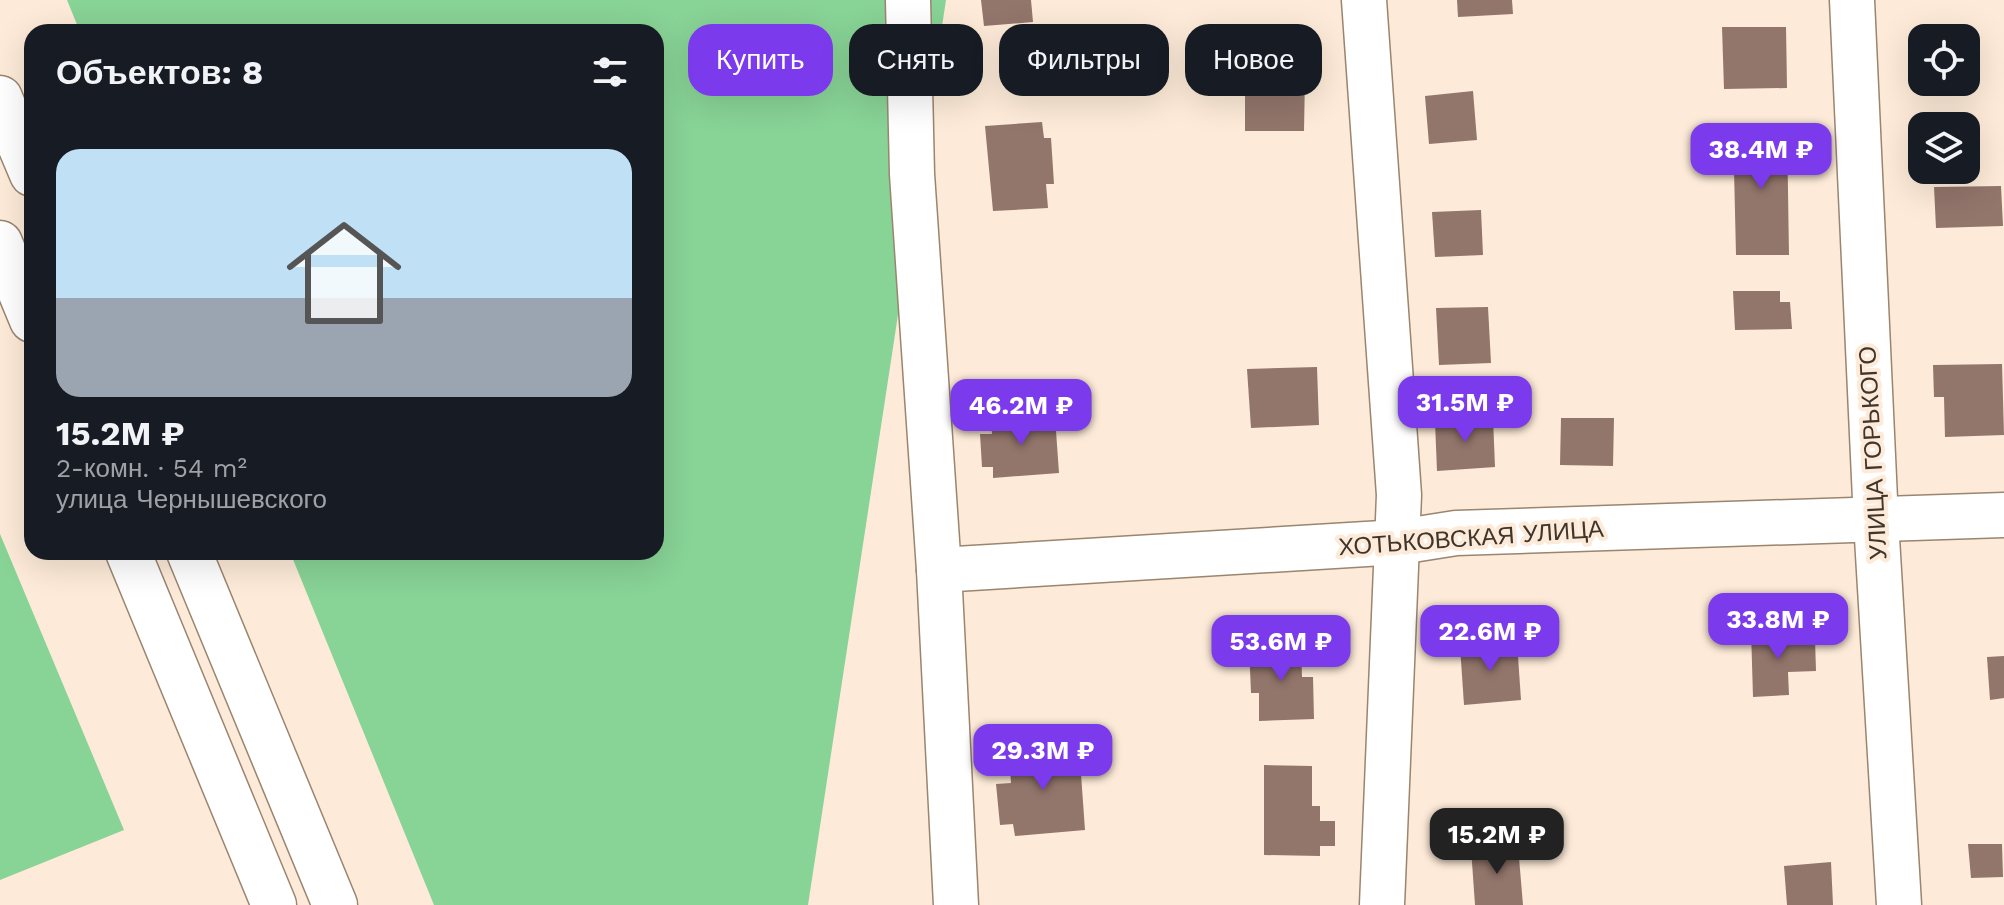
<!DOCTYPE html>
<html lang="ru">
<meta charset="utf-8">
<style>
:root{--surface:#171b24;--page:#20242c;--text:#f1f3f6;--muted:#9ea1a6;--accent:#7c3aed}
body{margin:0;font-family:"Work Sans",sans-serif;background:var(--page);color:var(--text);height:100vh;display:flex;flex-direction:column;font-size:30px;white-space:nowrap}
*{box-sizing:border-box;margin:0}
p{font-size:26px;color:var(--muted)}
.icon{flex:none;width:44px;height:44px;fill:none;stroke:currentColor;stroke-width:2;stroke-linecap:round;stroke-linejoin:round}
.map{position:relative;flex:1;overflow:hidden}
.details{position:absolute;left:24px;top:24px;width:640px;height:536px;display:flex;flex-direction:column;background:var(--surface);border-radius:24px;box-shadow:0 8px 32px #0002}
.details>*{flex:none}
.hud{position:absolute;left:688px;top:24px;width:760px;height:72px;display:flex;gap:16px}
.tools{position:absolute;left:1908px;top:24px;display:grid;gap:16px}
.tools a{display:grid;place-items:center;width:72px;height:72px;border-radius:16px;background:var(--surface);box-shadow:0 8px 32px #0002;font-size:40px}
.price{position:absolute;translate:-50% -68px;padding:0 18px;border-radius:16px;background:var(--accent);color:#fff;font-size:26px;line-height:52px;filter:drop-shadow(0 2px 4px #0008)}
.price::after{content:'';position:absolute;left:50%;top:48px;width:24px;height:18px;margin-left:-12px;background:inherit;clip-path:polygon(0 0,100% 0,50% 100%)}
.price.current{background:#222;color:#fff}
ul{padding:0;list-style:none}
li{display:grid;align-content:center;gap:16px;height:424px;padding:0 32px}
li span{display:grid;place-items:center;height:248px;border-radius:24px;color:#555}
li>.icon{margin-inline-start:auto}
span .icon{width:144px;height:144px;fill:#fffc;stroke-width:1}
li b{font-size:34px}
h2{display:flex;justify-content:space-between;align-items:center;height:96px;padding:0 32px;font-size:34px}
.pill{padding:0 28px;border-radius:24px;background:var(--surface);box-shadow:0 8px 32px #0002;font-size:28px;line-height:72px}
.pill.current{background:var(--accent);color:#fff}
.map>svg:first-child{display:block}
.green{fill:#88d396}
.building{fill:#92756b}
.lines{fill:none;stroke-linecap:round;stroke-linejoin:round}
.minor-casing{stroke:#9a856f;stroke-width:47}
.major-casing{stroke:#9a856f;stroke-width:47}
.minor{stroke:#fff;stroke-width:44}
.major{stroke:#fff;stroke-width:44}
.labels{text-anchor:middle;dominant-baseline:central;stroke-width:8;stroke-linejoin:round;paint-order:stroke}
.street-label{font-size:24px;fill:#3e352c;stroke:#fdead8}
</style>
<div class="map">
<svg width="2004" height="905" viewBox="0 0 2004 905">
<rect width="100%" height="100%" fill="#fdead8"/>
<!-- green -->
<g class="green">
<path d="M67 0H946L808 905H434L290 552H656V32H80Z"/>
<path d="M0 534 124 830 0 880Z"/>
</g>
<!-- building -->
<g class="building">
<path d="M981 0H1031L1033 22 984 26Z"/>
<path d="M1457 0H1512L1513 14 1458 17Z"/>
<path d="M1722 27H1786L1787 88 1724 89Z"/>
<path d="M1245 75 1305 76 1304 131H1245Z"/>
<path d="M1933 82H1968V91L1933 92Z"/>
<path d="M1473 91 1477 140 1429 144 1425 96Z"/>
<path d="M1042 122 1044 138H1051L1054 184H1046L1048 208 993 211 985 126Z"/>
<path d="M1733 127 1787 128 1789 255H1736Z"/>
<path d="M2001 186 2003 226 1936 228 1934 187Z"/>
<path d="M1481 210 1483 255 1435 257 1432 212Z"/>
<path d="M1733 291H1780V302H1790L1792 329 1735 330Z"/>
<path d="M1488 307 1491 363 1439 365 1436 308Z"/>
<path d="M2002 364 2004 435 1945 437 1944 397H1934L1933 365Z"/>
<path d="M1317 367 1319 425 1251 428 1247 369Z"/>
<path d="M1055 417 1059 473 993 478V467H982L980 434H992L991 420Z"/>
<path d="M1493 418 1495 467 1437 471 1435 422Z"/>
<path d="M1561 418H1614L1613 466 1560 465Z"/>
<path d="M1784 629 1785 640 1815 639 1816 671 1788 672 1789 695 1753 697 1751 630Z"/>
<path d="M1517 642 1521 700 1464 705 1460 646Z"/>
<path d="M1301 644 1302 677H1313L1314 719 1259 721V693H1251L1249 646Z"/>
<path d="M2004 656V698L1990 700 1987 657Z"/>
<path d="M1079 746 1085 830 1015 836 1013 824 1000 825 996 784 1011 783 1009 752Z"/>
<path d="M1264 765 1312 766V806H1320V821H1335V846H1320V856L1264 855Z"/>
<path d="M1968 844H2002L2003 877 1971 878Z"/>
<path d="M1518 846 1523 905H1475L1471 848Z"/>
<path d="M1831 862 1833 905H1787L1784 866Z"/>
</g>
<g class="lines">
<!-- minor casing -->
<g class="minor-casing">
<g id="minor">
<path d="M908 0 912 174 939 570 956 905"/>
<path d="M1364 0 1399 495 1382 905"/>
<path d="M1852 0 1876 521 1899 905"/>
<path d="M939 570 1399 542 1456 533 2004 515"/>
</g>
</g>
<!-- major casing -->
<g class="major-casing">
<g id="major">
<path d="M0 98 32 174"/>
<path d="M0 243 32 320"/>
<path d="M128 552 274 905"/>
<path d="M189 552 335 905"/>
</g>
</g>
<!-- minor -->
<use href="#minor" class="minor"/>
<!-- major -->
<use href="#major" class="major"/>
</g>
<g class="labels">
<!-- street labels -->
<g class="street-label">
<text transform="translate(1873 453) rotate(-93)">УЛИЦА ГОРЬКОГО</text>
<text transform="translate(1471 538) rotate(-4)">ХОТЬКОВСКАЯ УЛИЦА</text>
</g>
</g>
</svg>
<div class="tools">
<a><svg class="icon" aria-label="locate" viewBox="0 0 24 24"><circle cx="12" cy="12" r="6"/><path d="M12 2v4M12 18v4M2 12h4M18 12h4"/></svg></a>
<a><svg class="icon" aria-label="layers" viewBox="0 0 24 24"><path d="M12 4l9 5-9 5-9-5zM3 14l9 5 9-5"/></svg></a>
</div>
<b class="price" style="left:1761px;top:191px">38.4M ₽</b>
<b class="price" style="left:1465px;top:444px">31.5M ₽</b>
<b class="price" style="left:1021px;top:447px">46.2M ₽</b>
<b class="price" style="left:1778px;top:661px">33.8M ₽</b>
<b class="price" style="left:1490px;top:673px">22.6M ₽</b>
<b class="price" style="left:1281px;top:683px">53.6M ₽</b>
<b class="price" style="left:1043px;top:792px">29.3M ₽</b>
<b class="price current" style="left:1497px;top:876px">15.2M ₽</b>
<div class="hud">
<a class="pill current">Купить</a>
<a class="pill">Снять</a>
<a class="pill">Фильтры</a>
<a class="pill">Новое</a>
</div>
<section class="details">
<h2>Объектов: 8<svg class="icon" aria-label="filters" viewBox="0 0 24 24"><path d="M4 7h16M4 17h16"/><circle cx="9" cy="7" r="2"/><circle cx="15" cy="17" r="2"/></svg></h2>
<ul>
<li><span style="background:linear-gradient(#bfe0f5 60%,#9aa5b1 0)"><svg class="icon" aria-label="home" viewBox="0 0 24 24"><path d="M3 11l9-7 9 7M6 9v11h12V9"/></svg></span><div><b>15.2M ₽</b><p>2-комн. · 54 m²</p><p>улица Чернышевского</p></div></li>
</ul>
</section>
</div>
